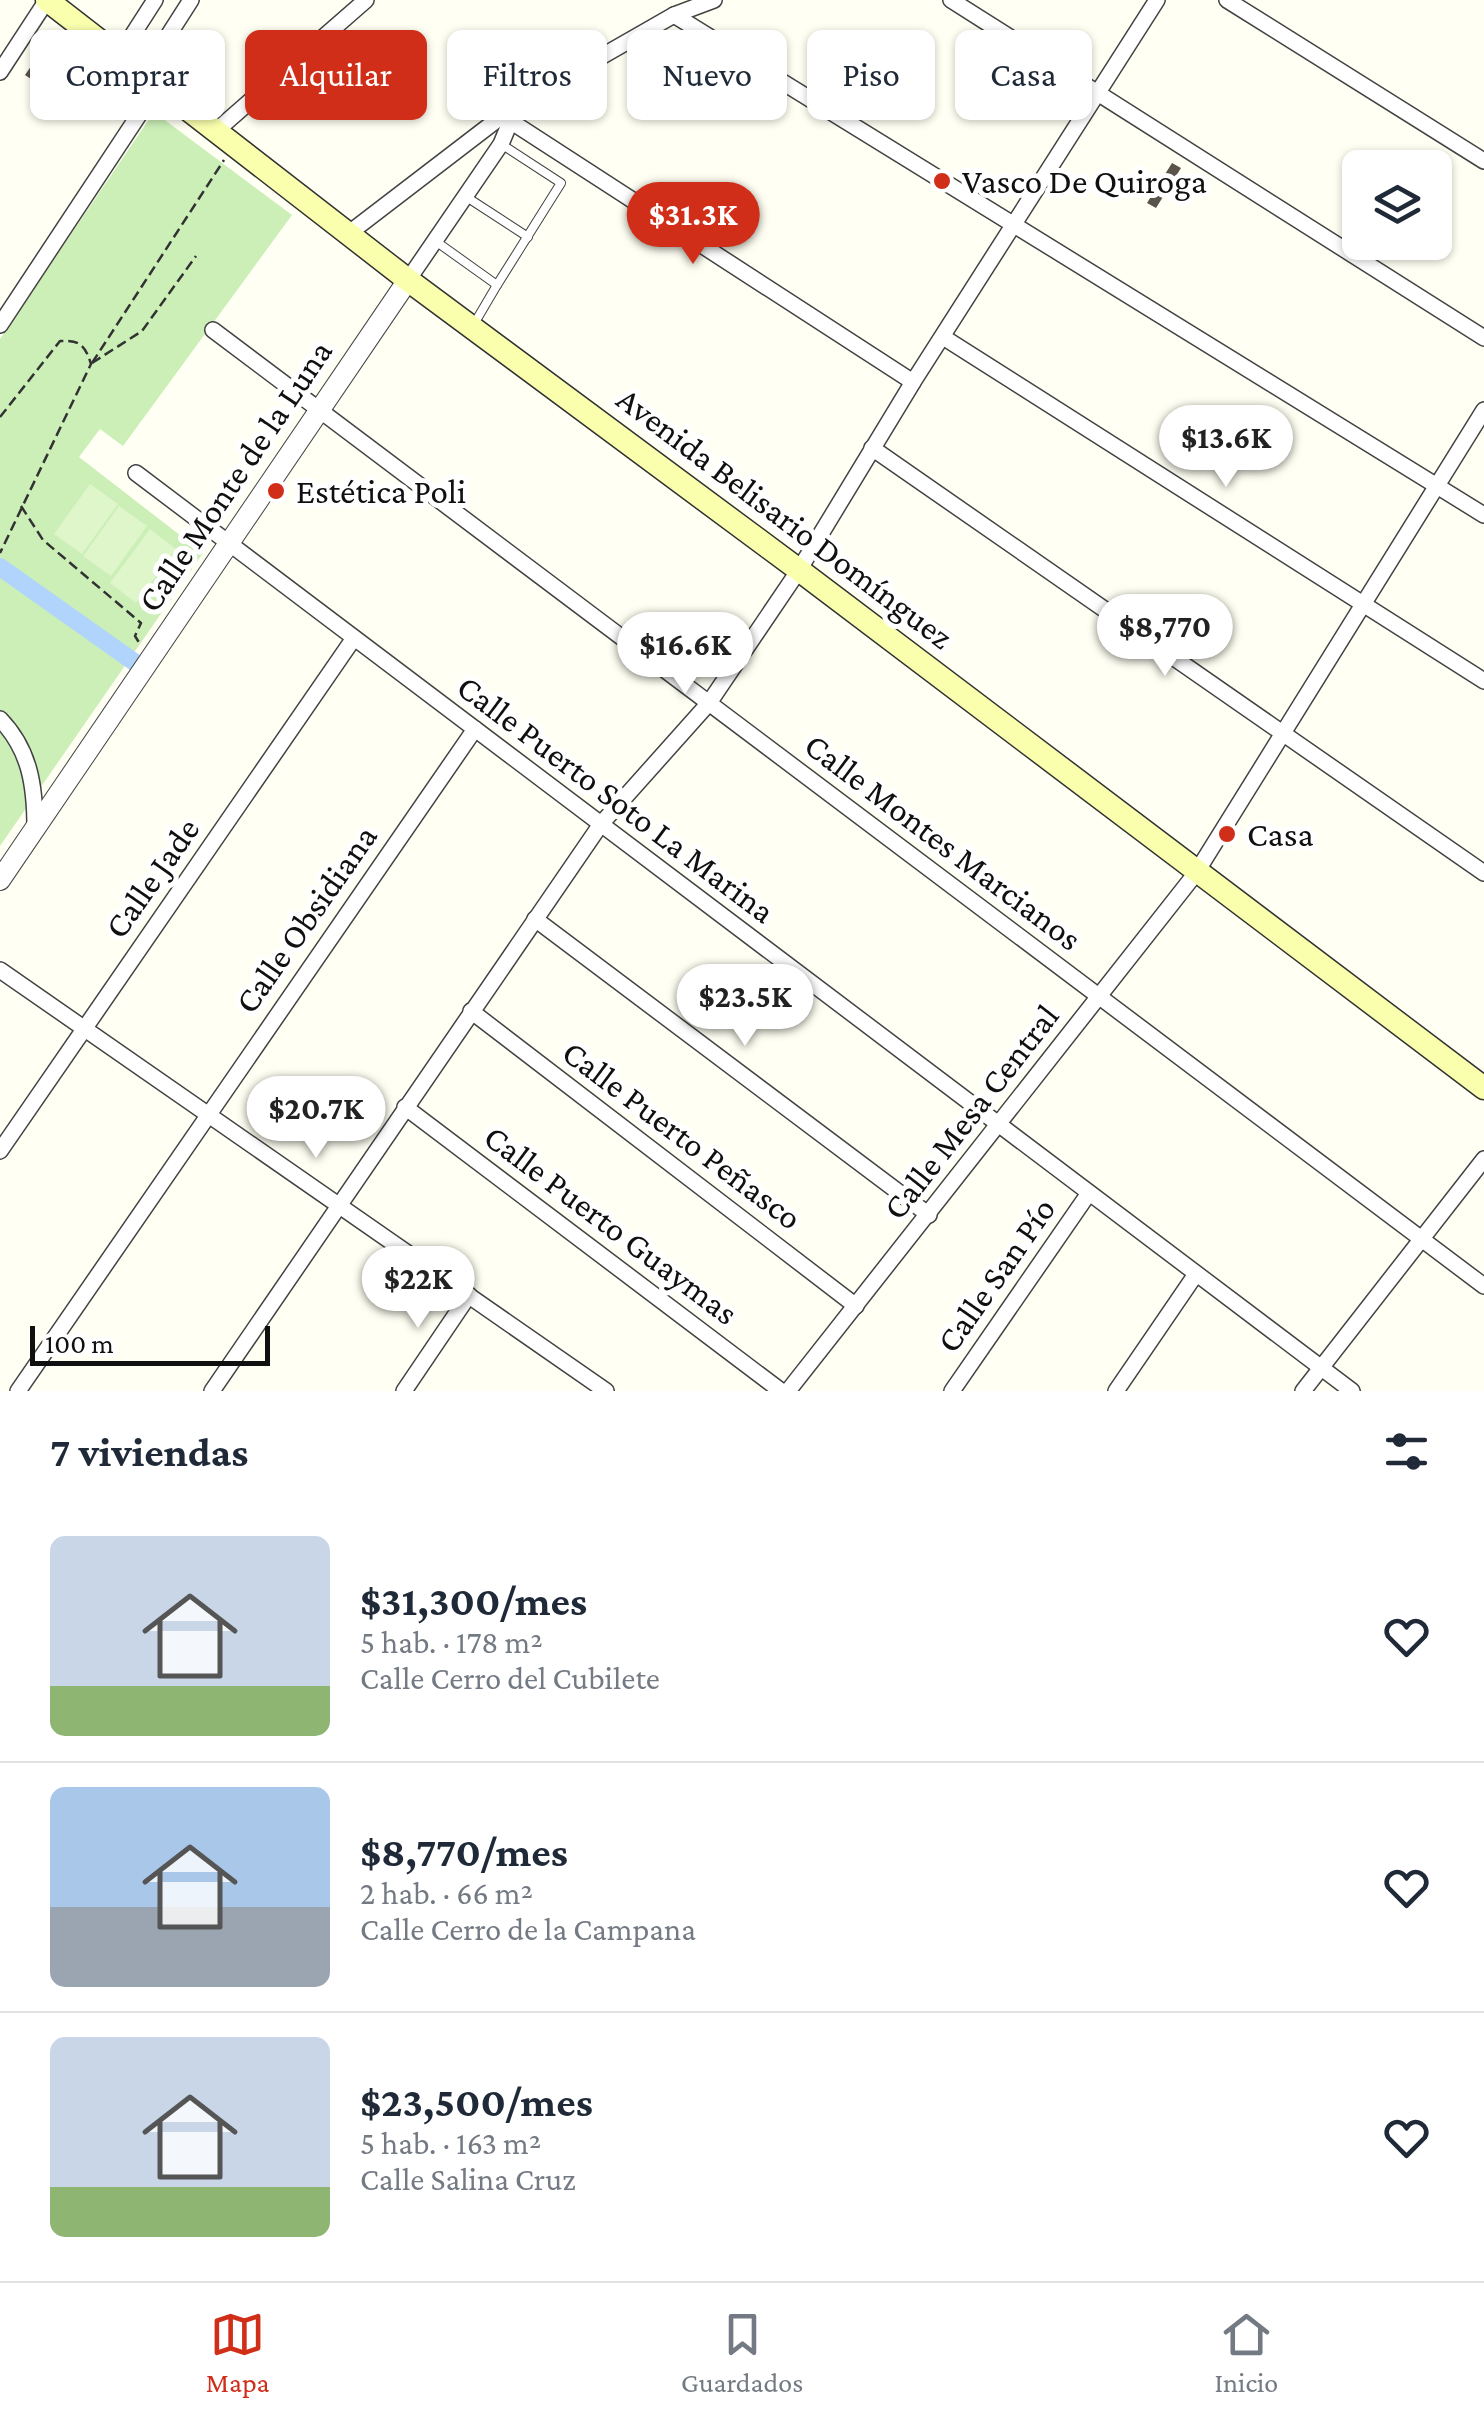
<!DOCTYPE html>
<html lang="es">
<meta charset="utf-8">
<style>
:root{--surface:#fff;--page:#f2f2f3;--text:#1f2937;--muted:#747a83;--line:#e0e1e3;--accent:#d02e18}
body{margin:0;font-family:"Crimson Pro",serif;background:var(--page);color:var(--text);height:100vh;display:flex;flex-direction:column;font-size:38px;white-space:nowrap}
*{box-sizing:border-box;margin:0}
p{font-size:32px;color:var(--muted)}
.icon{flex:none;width:55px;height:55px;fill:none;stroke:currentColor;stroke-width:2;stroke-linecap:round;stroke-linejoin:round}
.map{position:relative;height:1391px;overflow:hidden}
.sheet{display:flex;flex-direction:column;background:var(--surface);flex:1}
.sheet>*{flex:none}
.top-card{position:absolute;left:30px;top:30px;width:1425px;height:90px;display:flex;gap:20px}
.buttons{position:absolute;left:1342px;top:150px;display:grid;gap:20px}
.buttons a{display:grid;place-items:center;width:110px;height:110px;border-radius:15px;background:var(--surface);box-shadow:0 2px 8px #0004;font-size:50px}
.scale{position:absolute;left:30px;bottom:25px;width:240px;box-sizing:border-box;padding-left:10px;border:5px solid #101010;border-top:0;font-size:28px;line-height:35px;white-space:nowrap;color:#101010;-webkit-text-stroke:8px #fff;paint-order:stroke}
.price{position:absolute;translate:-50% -85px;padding:0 22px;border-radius:35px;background:#fff;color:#222;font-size:32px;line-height:65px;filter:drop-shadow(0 2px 5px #0008)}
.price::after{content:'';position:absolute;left:50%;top:60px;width:30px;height:22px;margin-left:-15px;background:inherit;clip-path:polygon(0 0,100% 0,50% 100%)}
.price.selected{background:var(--accent);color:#fff}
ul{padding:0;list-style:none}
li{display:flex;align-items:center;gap:30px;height:250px;padding:0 50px}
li+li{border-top:2px solid var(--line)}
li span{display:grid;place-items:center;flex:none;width:280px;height:200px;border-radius:15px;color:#555}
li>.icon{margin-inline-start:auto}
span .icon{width:120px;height:120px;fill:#fffc;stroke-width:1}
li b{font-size:42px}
h2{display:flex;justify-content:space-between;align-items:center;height:120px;padding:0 50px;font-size:42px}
.pill{padding:0 35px;border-radius:15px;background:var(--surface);box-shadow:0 2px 8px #0004;font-size:35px;line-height:90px}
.pill.selected{background:var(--accent);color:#fff}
.menu{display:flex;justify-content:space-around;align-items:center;height:140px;border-top:2px solid var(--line);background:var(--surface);font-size:28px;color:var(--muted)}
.menu a{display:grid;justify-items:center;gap:5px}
.menu .selected{color:var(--accent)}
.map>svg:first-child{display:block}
.green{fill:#cbefb7}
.pitch{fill:#dff5ca}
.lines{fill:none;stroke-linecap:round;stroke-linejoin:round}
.canal{stroke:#b1d4fd;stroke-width:18}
.building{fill:#5a534b}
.service-casing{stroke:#434343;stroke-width:10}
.minor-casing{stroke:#434343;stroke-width:18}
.tertiary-casing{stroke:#434343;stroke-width:22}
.secondary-casing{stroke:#323232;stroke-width:25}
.path{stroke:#323232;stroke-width:2.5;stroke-dasharray:10 5;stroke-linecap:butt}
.service{stroke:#fff;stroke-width:8}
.minor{stroke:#fff;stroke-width:15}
.tertiary{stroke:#fff;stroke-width:20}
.secondary{stroke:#faffae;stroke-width:22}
.poi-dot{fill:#d02e18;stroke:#fff;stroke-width:4}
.labels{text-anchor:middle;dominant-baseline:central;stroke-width:10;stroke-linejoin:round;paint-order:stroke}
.poi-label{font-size:35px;fill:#101010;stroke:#fff;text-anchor:start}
.street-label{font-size:35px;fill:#101010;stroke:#fff}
</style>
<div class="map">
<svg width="1484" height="1391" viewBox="0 0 1484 1391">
<rect width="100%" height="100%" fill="#fffff3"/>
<!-- green -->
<path class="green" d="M154 112 292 215 123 446 100 429 79 457 203 553 0 846V339Z"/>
<!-- pitch -->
<g class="pitch">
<path d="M90 484 118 504 82 554 54 534Z"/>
<path d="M119 506 147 526 111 576 83 556Z"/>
<path d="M150 529 176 549 136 603 110 583Z"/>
</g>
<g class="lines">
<!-- canal -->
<path class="canal" d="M0 567 137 664"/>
</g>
<!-- building -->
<g class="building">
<path d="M984 47 1003 59 985 89 969 79Z"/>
<path d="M36 59 75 85 64 101 25 75Z"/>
<path d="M1172 163 1181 168 1156 208 1147 203Z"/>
</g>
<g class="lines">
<!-- service casing -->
<g class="service-casing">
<g id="service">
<path d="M465 196 528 237"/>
<path d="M434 240 497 285 561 183 501 144"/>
<path d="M474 324 497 285"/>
</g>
</g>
<!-- minor casing -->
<g class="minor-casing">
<g id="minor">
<path d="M951 0 1484 338"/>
<path d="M1227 0 1484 161"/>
<path d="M674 15 1484 515"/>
<path d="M119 56 155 0"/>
<path d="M0 72 47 0"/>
<path d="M143 75 191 0"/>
<path d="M501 115 913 382"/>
<path d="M216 131 366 0"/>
<path d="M348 234 515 106 674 15 714 0"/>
<path d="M408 280 501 144 513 115"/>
<path d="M0 325 158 86"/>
<path d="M213 330 1484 1286"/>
<path d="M943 337 1484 681"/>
<path d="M872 448 1484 873"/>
<path d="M136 473 1352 1391"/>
<path d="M0 719C30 750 35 786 35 828"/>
<path d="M535 919 929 1215"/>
<path d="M0 970 606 1391"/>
<path d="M471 1011 856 1306"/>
<path d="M405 1107 781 1391"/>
<path d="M0 1151 354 638"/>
<path d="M18 1391 475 729"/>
<path d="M212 1391 601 824 709 703 799 570 913 382 1157 0"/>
<path d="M404 1391 469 1295"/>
<path d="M788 1391 1196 873 1484 410"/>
<path d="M952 1391 1089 1193"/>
<path d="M1116 1391 1196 1274"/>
<path d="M1303 1391 1484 1159"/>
</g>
</g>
<!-- tertiary casing -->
<g class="tertiary-casing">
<path id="tertiary" d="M0 880 408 280"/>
</g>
<!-- secondary casing -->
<g class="secondary-casing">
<path id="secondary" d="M47 0 408 280 799 570 1484 1088"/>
</g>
<!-- path -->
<g class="path">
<path d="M92 363 224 160"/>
<path d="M92 363 142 331 196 256"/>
<path d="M0 417 60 341C80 340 85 345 91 364L0 553"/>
<path d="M21 506 43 540 141 623 135 636 140 644"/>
</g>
<!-- service -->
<use href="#service" class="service"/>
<!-- minor -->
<use href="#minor" class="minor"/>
<!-- tertiary -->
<use href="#tertiary" class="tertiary"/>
<!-- secondary -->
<use href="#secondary" class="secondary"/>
</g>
<!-- markers -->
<g class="poi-dot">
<circle cx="942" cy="181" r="10"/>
<circle cx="276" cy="491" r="10"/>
<circle cx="1227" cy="834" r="10"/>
</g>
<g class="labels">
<!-- poi labels -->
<g class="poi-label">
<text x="962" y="181">Vasco De Quiroga</text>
<text x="296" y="491">Estética Poli</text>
<text x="1247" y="834">Casa</text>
</g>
<!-- street labels -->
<g class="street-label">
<text transform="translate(235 476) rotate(-56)">Calle Monte de la Luna</text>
<text transform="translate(785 518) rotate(37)">Avenida Belisario Domínguez</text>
<text transform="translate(616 799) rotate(37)">Calle Puerto Soto La Marina</text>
<text transform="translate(943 842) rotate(37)">Calle Montes Marcianos</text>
<text transform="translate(152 878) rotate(-55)">Calle Jade</text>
<text transform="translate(306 919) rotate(-55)">Calle Obsidiana</text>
<text transform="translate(971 1112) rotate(-52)">Calle Mesa Central</text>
<text transform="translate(682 1135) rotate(37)">Calle Puerto Peñasco</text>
<text transform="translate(611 1225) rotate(37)">Calle Puerto Guaymas</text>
<text transform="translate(996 1275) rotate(-55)">Calle San Pío</text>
</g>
</g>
</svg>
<div class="buttons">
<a><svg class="icon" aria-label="layers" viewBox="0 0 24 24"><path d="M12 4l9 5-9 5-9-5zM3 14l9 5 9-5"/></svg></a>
</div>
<div class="scale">100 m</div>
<b class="price selected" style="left:693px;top:267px">$31.3K</b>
<b class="price" style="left:1226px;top:490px">$13.6K</b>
<b class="price" style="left:1165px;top:679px">$8,770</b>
<b class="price" style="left:685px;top:697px">$16.6K</b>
<b class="price" style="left:745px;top:1049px">$23.5K</b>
<b class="price" style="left:316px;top:1161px">$20.7K</b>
<b class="price" style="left:418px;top:1331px">$22K</b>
<div class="top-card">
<a class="pill">Comprar</a>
<a class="pill selected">Alquilar</a>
<a class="pill">Filtros</a>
<a class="pill">Nuevo</a>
<a class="pill">Piso</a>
<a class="pill">Casa</a>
</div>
</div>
<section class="sheet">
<h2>7 viviendas<svg class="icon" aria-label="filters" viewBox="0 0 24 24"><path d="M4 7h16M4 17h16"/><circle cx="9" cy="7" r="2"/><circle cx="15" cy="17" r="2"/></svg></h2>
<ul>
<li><span style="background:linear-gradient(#c9d6e8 75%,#8fb573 0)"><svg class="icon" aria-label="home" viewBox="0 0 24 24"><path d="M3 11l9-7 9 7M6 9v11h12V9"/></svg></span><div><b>$31,300/mes</b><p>5 hab. · 178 m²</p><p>Calle Cerro del Cubilete</p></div><svg class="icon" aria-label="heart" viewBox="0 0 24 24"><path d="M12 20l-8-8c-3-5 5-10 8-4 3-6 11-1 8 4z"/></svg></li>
<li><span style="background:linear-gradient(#a9c7e8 60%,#9aa5b1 0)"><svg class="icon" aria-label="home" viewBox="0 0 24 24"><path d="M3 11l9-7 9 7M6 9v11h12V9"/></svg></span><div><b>$8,770/mes</b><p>2 hab. · 66 m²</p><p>Calle Cerro de la Campana</p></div><svg class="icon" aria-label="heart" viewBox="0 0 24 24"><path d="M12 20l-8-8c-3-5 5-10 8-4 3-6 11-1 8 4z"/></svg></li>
<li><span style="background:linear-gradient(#c9d6e8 75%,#8fb573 0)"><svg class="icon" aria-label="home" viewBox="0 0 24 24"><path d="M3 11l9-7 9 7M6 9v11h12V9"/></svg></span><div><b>$23,500/mes</b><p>5 hab. · 163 m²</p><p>Calle Salina Cruz</p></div><svg class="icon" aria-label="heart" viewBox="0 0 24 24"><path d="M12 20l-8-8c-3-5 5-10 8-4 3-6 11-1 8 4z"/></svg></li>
</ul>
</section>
<nav class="menu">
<a class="selected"><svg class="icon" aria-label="map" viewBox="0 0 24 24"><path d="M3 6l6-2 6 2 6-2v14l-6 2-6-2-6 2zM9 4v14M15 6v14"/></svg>Mapa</a>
<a><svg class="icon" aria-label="saved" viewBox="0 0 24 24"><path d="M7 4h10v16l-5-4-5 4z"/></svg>Guardados</a>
<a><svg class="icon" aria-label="home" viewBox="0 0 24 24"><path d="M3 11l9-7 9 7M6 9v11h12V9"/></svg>Inicio</a>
</nav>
